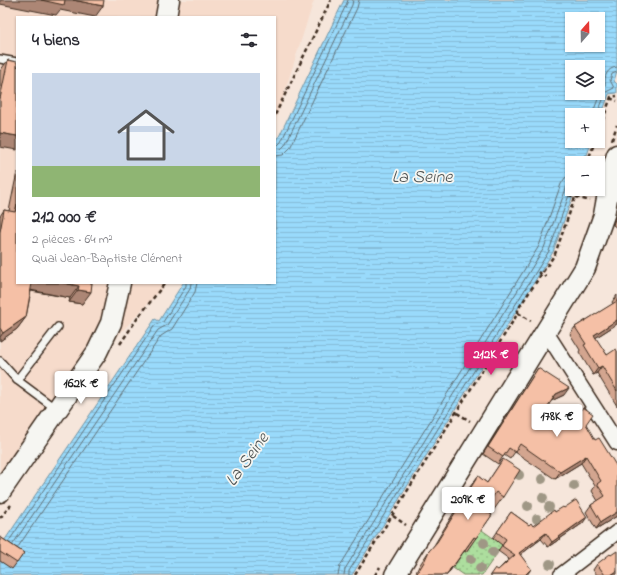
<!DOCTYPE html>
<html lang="fr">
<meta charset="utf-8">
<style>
:root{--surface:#fff;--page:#f2f2f3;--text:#2b2b33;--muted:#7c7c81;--line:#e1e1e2;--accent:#db2777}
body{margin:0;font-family:"Indie Flower",sans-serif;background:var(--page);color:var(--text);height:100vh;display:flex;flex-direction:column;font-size:15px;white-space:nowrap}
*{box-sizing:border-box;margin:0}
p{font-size:13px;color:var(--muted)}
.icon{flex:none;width:22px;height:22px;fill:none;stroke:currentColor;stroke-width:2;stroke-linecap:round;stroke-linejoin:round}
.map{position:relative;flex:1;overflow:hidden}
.details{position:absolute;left:16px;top:16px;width:260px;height:268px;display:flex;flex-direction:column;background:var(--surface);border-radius:0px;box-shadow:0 1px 3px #0004}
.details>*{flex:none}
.needle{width:26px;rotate:20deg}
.buttons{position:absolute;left:565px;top:12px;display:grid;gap:8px}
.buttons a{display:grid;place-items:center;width:40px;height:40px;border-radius:0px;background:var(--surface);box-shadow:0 1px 3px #0004;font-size:20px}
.price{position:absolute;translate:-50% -34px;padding:0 9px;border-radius:4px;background:#fff;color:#222;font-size:13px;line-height:26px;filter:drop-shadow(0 1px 2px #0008)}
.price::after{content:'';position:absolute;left:50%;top:24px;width:12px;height:9px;margin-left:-6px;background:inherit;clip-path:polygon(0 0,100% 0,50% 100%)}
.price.current{background:var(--accent);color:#fff}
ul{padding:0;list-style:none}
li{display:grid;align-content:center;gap:8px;height:212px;padding:0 16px}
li+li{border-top:1px solid var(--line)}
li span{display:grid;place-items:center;height:124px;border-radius:0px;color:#555}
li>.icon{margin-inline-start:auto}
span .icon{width:72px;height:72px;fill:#fffc;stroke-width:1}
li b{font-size:17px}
h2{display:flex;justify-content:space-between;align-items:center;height:48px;padding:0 16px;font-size:17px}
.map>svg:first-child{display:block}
.built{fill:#f6dbcb}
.grass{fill:url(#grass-dots);stroke:#74845e}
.water{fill:url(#water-rules);stroke:#7394a3;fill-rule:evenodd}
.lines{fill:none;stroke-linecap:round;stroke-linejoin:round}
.shore{stroke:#617076;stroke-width:1}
.service-casing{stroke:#3b2a1e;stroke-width:10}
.minor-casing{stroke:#3b2a1e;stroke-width:17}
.secondary-casing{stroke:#3b2a1e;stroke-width:23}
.path{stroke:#3b2a1e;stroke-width:2.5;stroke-dasharray:4 3;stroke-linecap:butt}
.service{stroke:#f6f6f2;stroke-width:7}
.minor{stroke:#f6f6f2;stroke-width:14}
.secondary{stroke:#f6f6f2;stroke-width:20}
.path-bridge{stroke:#3b2a1e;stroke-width:2.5;stroke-dasharray:4 3;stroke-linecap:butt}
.tree{fill:#9f9785}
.wall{fill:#d3a58f;stroke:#3b2a1e}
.shaded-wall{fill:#ac8674;stroke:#3b2a1e}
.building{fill:#f5c0a6;stroke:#3b2a1e}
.labels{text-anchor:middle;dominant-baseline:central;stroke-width:3.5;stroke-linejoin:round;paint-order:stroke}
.water-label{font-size:18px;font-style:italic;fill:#525655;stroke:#f6f6f2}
</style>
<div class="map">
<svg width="617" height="575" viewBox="0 0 617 575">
<defs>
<pattern id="grass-dots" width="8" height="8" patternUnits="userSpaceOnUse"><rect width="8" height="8" fill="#adde9e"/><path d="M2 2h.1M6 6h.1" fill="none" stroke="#96bf88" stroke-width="1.8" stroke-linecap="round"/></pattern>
<pattern id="water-rules" width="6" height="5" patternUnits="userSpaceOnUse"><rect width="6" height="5" fill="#99dafb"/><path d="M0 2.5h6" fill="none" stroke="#85bbd7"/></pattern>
</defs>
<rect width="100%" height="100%" fill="#f6e6db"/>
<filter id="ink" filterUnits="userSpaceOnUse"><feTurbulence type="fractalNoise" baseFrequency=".025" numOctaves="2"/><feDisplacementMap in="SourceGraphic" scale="8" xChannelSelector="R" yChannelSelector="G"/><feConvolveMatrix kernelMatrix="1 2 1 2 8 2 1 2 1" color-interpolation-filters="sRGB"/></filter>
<g filter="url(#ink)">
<!-- built -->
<path class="built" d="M0 0H314L275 122V17H17V283H167L111 343 0 497Z"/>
<!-- grass -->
<path class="grass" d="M479 528 503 545 482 575H463L453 568 464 551 466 552 471 545Z"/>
<!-- water -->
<path class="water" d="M344 0H617V71L614 81 617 84V93L609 94 598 125V115H572V141H592L584 163H572V189H575L553 252 352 575H0V547L155 319 159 321 183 283H275V145ZM572 19H598V45H572ZM572 67H598V93H572Z"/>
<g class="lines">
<!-- shore -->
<g class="shore">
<path d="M592 115 601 91 605 85C604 76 607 68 617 67"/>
<path d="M597 115 606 92 614 88 610 80 612 74 617 72"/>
<path d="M275 145H278L281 142 347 3 348 0"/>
<path d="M275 150 281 149 285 145 352 5 353 0"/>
<path d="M275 156 283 155 290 148 357 8 359 0"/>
<path d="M9 541 155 325 163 322 186 286V283"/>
<path d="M13 544 158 330 167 325 190 289 191 283"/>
<path d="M18 547 161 336 172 329 195 292 197 283"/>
<path d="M338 575 340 566 539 246 561 184 565 178 572 174"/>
<path d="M344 575 345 569 544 248 567 186 572 181"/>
<path d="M349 575V571L549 251 572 187"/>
</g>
<!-- service casing -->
<g class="service-casing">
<g id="service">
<path d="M0 59 17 62"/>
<path d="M0 361 17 380 56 409"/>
<path d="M17 380 58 327"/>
</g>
</g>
<!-- minor casing -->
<g class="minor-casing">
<g id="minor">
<path d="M546 332 617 443"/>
<path d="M561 575 617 532"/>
</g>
</g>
<!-- secondary casing -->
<g class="secondary-casing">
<g id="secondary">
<path d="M166 17 169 0"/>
<path d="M0 492 97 352 111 323 120 283"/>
<path d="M395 575 585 268 604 215 612 171 617 155"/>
</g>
</g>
<!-- path -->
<g class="path">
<path d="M610 98 617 101"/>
<path d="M275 115 331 0"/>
<path d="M598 133 611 97 617 96"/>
<path d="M612 140 617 125"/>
<path d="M587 163 595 141"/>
<path d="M585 189 593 192"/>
<path d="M583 199 590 201"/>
<path d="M518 313 531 321"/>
<path d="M120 344 137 319 165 283"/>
<path d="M457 413 470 421"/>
<path d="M393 516 406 525"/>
<path d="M0 518 11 505"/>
<path d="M355 575 518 313V309L555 254 578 189"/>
<path d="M375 575 380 567"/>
</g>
<!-- service -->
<use href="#service" class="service"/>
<!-- minor -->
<use href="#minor" class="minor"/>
<!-- secondary -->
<use href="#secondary" class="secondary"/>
<!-- path-bridge -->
<g class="path-bridge">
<path d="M585 156 596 161"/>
<path d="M569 195 583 199"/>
<path d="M538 272 546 277"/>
</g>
</g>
<!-- trees -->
<g class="tree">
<circle cx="519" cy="475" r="5"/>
<circle cx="542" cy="479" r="5"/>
<circle cx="574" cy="486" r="5"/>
<circle cx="543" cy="498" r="5"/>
<circle cx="528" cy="506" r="5"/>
<circle cx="549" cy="507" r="5"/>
<circle cx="537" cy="519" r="5"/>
<circle cx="484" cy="543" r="5"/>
<circle cx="493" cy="552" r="5"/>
<circle cx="471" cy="559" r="5"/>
<circle cx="550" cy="564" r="5"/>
<circle cx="480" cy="568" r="5"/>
</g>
<!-- wall -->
<g class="wall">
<path d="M8 60 0 147V71Z"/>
<path d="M17 172V283H92L82 304 69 302 70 298 31 291 26 317 17 329 0 341V216L4 210 9 211Z"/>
<path d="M617 213V228L613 225Z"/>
<path d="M617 295V324L595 338 607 355 617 351V406L597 373 593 375 579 352 580 350 570 334 575 327 613 304 612 302Z"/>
<path d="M538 368 564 395 551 401 548 406 572 422 586 424 617 516 596 529 586 512 591 505 598 501 592 491 595 486 581 463 555 479 515 452 510 459 504 455 498 464 483 454Z"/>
<path d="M503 459V497L493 511 486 506 484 510 492 515 466 552 464 551 447 575H415L419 566 429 551 433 547 467 491 478 476 487 483Z"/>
<path d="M564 508 583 523 548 547 541 539 520 555 531 569 527 575H490L498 570 509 559 498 551 502 545 493 538 511 512 529 525 533 526 555 512Z"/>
<path d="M0 537 24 553 12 569 0 561Z"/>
<path d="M597 564 615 575H597L593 570Z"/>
</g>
<!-- shaded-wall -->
<g class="shaded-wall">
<path d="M0 0H73L103 6 95 17 60 10 56 15 0 4Z"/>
<path d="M0 133 17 136V150L0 147Z"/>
<path d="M30 283H63L79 286 70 298 25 289Z"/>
<path d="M78 290 91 292 82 304 69 302Z"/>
<path d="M26 317 17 329 0 341V337L3 333Z"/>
<path d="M617 320V324L589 342 594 335Z"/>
<path d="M602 366 597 373 593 375 598 368Z"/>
<path d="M569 388 564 395 551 401 556 394Z"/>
<path d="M586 456 581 463 555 479 560 472Z"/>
<path d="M617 512V516L596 529 601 522Z"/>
<path d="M587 517 583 523 548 547 552 542Z"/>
<path d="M546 533 541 539 515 559 519 553Z"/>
<path d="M474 537 447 575H446Z"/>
<path d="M617 571V574L615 575H611Z"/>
</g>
<!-- building -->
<g class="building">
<path d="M41 0H65L64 5Z"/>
<path d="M73 0H104L103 6Z"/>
<path d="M8 60 17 62V136L0 133V99Z"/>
<path d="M17 204V283H32L26 317 3 333 0 328V232L4 210 15 212Z"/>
<path d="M63 283H92L91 292 78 290 79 286Z"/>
<path d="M617 301V320L594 335 607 355 616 349 617 351V391L602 366 598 368 584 345 586 344 575 327Z"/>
<path d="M538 368 569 388 556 394 548 406 573 422 583 407 593 414 586 424 595 440 599 438 617 467V512L601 522 591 505 605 496 597 484 601 481 586 456 560 472 520 444 515 452 509 448 503 457 488 447Z"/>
<path d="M503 459 520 470 503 497 496 492 484 510 492 515 476 538 474 537 454 565 450 569 447 575H416L424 562 429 551 437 542 478 476 487 483Z"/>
<path d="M576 500 587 517 552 542 546 533 519 553 531 569 525 575H490L495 568 498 570 515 555 502 546 506 539 497 532 511 512 529 525 531 523 533 526 554 510 555 512 563 507 564 508Z"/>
<path d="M0 537 24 553 17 563 0 552Z"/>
<path d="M617 551V571L611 575H605L597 564 610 554 611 555Z"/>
</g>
</g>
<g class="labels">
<!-- water labels -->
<g class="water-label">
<text x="422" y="178">La Seine</text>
<text transform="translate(248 460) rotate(-54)">La Seine</text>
</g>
</g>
</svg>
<div class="buttons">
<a><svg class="needle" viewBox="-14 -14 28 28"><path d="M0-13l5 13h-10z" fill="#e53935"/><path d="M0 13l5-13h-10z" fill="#7c7c81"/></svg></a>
<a><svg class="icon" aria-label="layers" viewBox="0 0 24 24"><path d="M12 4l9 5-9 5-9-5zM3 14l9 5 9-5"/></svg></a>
<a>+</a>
<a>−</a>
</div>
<b class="price current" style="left:491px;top:376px">212K €</b>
<b class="price" style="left:81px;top:405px">162K €</b>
<b class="price" style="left:557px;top:438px">178K €</b>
<b class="price" style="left:468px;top:521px">209K €</b>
<section class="details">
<h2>4 biens<svg class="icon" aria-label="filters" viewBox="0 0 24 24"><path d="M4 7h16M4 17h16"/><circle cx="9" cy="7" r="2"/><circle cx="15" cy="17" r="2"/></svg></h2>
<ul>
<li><span style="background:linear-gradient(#c9d6e8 75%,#8fb573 0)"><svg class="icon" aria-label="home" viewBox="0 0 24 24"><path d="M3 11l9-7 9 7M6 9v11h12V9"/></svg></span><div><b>212 000 €</b><p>2 pièces · 64 m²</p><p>Quai Jean-Baptiste Clément</p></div></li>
</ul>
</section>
</div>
